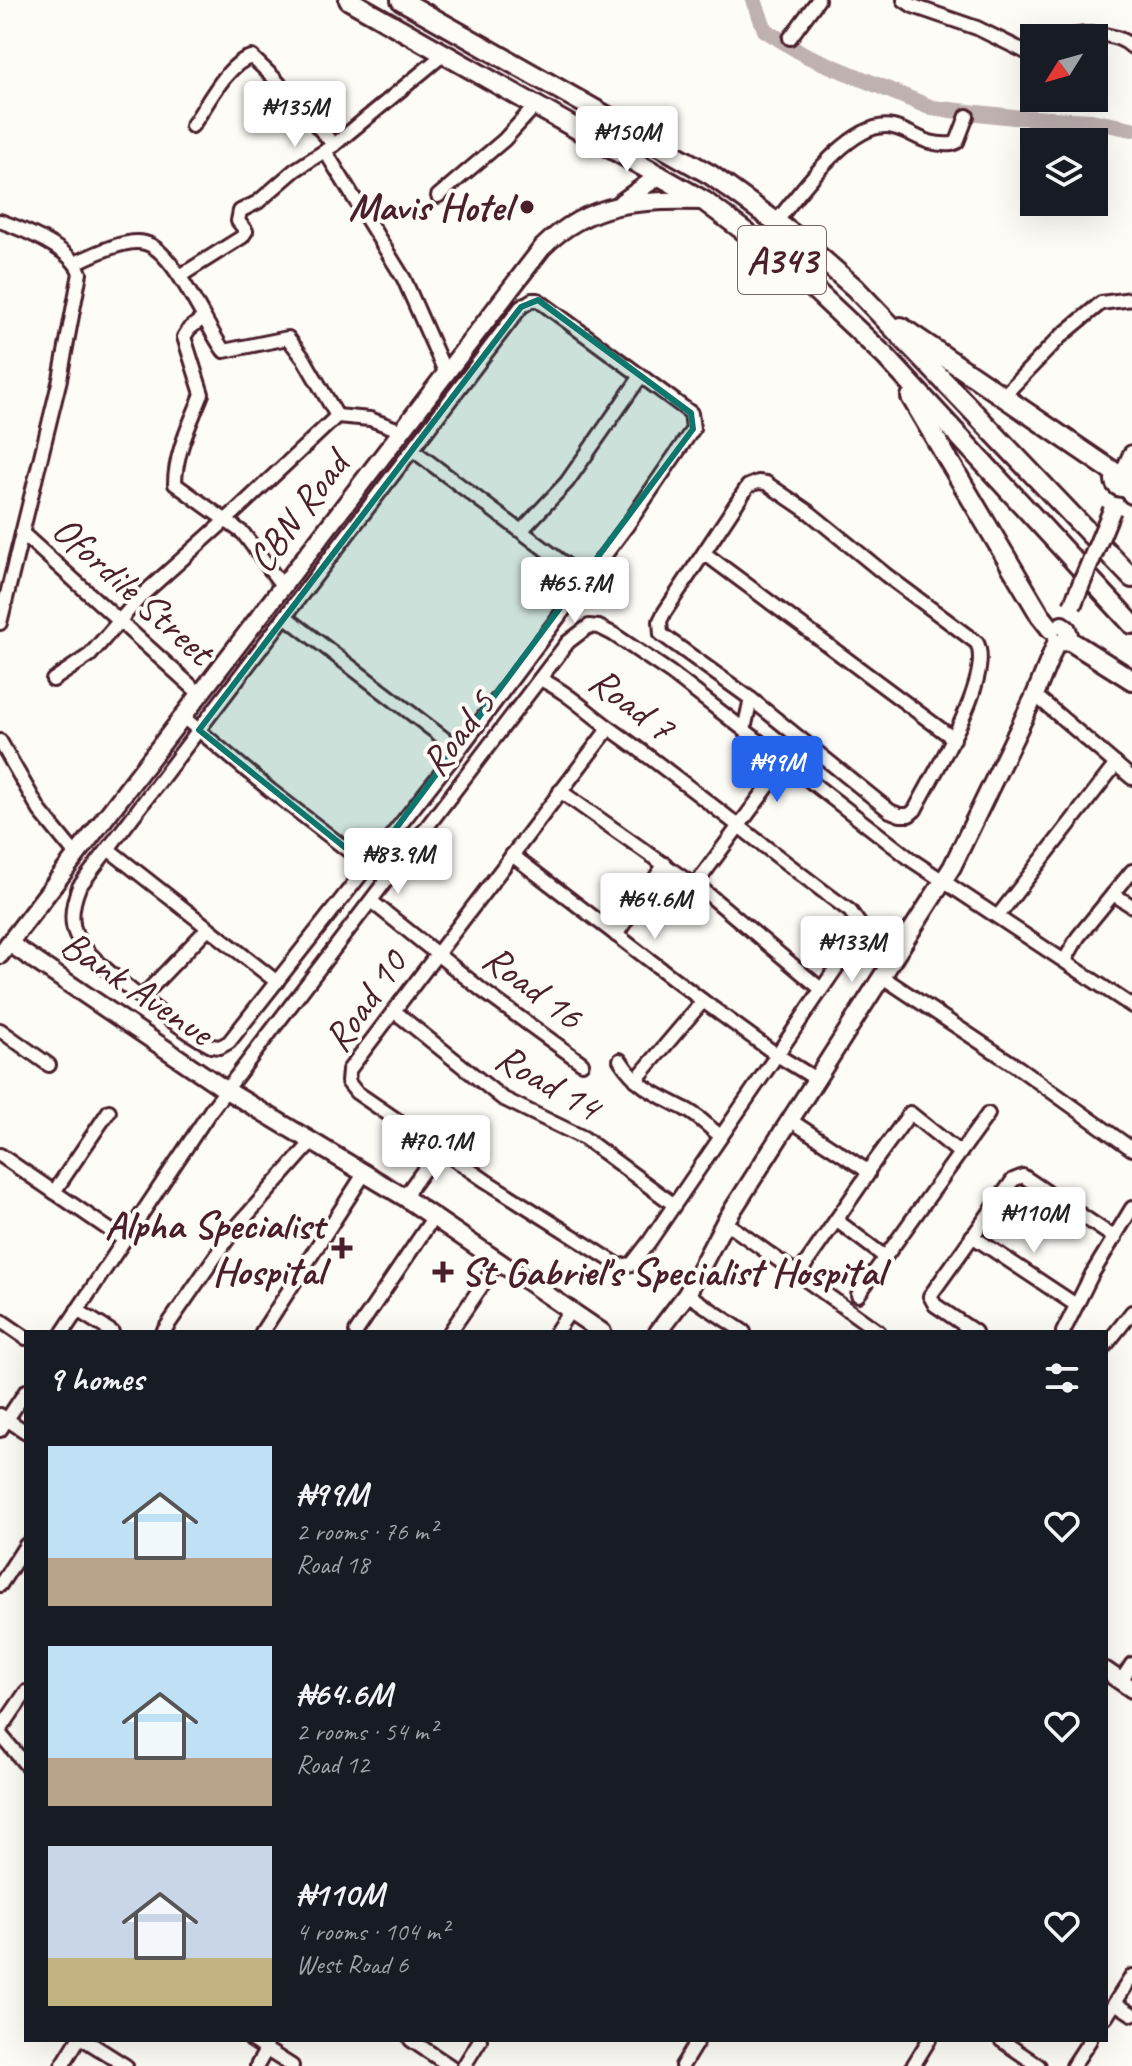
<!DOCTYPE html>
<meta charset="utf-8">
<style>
:root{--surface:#171b24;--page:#20242c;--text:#f1f3f6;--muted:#9ea1a6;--accent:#2563eb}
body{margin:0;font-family:Caveat,sans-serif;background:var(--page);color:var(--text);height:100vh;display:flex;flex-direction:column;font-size:30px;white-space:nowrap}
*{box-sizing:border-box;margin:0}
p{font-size:26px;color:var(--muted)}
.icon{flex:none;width:44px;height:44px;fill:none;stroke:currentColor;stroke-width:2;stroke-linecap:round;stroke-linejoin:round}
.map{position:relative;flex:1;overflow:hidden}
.sheet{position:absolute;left:24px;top:1330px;width:1084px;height:712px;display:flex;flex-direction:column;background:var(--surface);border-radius:0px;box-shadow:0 8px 32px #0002}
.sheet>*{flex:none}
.needle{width:52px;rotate:233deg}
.fabs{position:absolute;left:1020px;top:24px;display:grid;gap:16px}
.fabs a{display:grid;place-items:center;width:88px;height:88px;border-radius:0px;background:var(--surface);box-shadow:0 8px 32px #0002;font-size:40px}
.price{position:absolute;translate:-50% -68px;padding:0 18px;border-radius:8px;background:#fff;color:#222;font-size:26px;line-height:52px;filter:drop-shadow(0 2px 4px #0008)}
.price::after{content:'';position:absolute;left:50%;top:48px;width:24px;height:18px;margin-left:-12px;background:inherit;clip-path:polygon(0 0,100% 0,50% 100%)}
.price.current{background:var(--accent);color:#fff}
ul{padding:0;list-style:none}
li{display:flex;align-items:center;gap:24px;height:200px;padding:0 24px}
li span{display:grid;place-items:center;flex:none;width:224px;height:160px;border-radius:0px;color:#555}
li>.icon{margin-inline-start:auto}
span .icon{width:96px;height:96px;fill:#fffc;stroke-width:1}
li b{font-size:34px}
h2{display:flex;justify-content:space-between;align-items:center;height:96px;padding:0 24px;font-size:34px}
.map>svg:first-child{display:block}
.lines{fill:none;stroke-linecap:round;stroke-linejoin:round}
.river{stroke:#c0b1b1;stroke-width:16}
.minor-casing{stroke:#4a1f2b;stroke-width:18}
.major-casing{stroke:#4a1f2b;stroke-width:22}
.highway-casing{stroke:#4a1f2b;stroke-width:24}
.minor{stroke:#fdfcf7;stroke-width:12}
.major{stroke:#fdfcf7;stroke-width:16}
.highway{stroke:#fdfcf7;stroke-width:18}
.major-bridge-casing{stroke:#4a1f2b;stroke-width:22;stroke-linecap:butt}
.major-bridge{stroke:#fdfcf7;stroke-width:16}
.marked{fill:#0f766e;fill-opacity:0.2;stroke:#0f766e;stroke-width:6;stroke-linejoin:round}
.poi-dot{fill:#4a1f2b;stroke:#fdfcf7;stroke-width:3}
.labels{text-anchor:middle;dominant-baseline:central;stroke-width:8;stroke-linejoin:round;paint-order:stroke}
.shield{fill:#fdfcf7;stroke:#806168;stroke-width:2}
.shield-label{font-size:38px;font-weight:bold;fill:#4a1f2b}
.poi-label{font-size:40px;font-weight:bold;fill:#4a1f2b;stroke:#fdfcf7;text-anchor:end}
.street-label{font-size:40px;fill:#4a1f2b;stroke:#fdfcf7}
</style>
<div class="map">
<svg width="1132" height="2066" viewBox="0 0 1132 2066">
<rect width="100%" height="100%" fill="#fdfcf7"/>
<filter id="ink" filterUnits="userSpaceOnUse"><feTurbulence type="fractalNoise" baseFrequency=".0125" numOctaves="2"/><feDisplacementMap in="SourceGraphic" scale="16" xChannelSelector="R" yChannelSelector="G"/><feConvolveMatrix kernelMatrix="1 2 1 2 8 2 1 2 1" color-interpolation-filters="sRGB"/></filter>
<g filter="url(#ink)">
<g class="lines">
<!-- river -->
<path class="river" d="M754 0 765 30 805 55 932 108 1014 117 1091 121 1132 129"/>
<!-- minor casing -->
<g class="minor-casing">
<g id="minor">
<path d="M904 0 913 6 977 28 1034 56"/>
<path d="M790 38 818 0"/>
<path d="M1067 38C1085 31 1118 33 1132 47"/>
<path d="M192 126C206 107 228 61 252 57L274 78 334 145"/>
<path d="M325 151 404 279 446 374"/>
<path d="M438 196 504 140 535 106"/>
<path d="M0 221C22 229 73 249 80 273L60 379 0 623"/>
<path d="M776 222C798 195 853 117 893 127 917 133 923 146 952 144L957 142 967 116"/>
<path d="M75 263C92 255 126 238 145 243 174 250 206 327 224 351L288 338 304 359 337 416"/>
<path d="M180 276 242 237 246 231 238 221 240 211 258 202 295 170 334 145 444 54"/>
<path d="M532 300H538L691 413 693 429 626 527 459 750 229 1042 220 1047 211 1046C183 1032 87 961 76 935 69 919 73 902 79 887L521 307Z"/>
<path d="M203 318 189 329 184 337 202 394C191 422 175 453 175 484L243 533 283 587"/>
<path d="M1009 390 1060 337 1101 303 1132 299"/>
<path d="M413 450 586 580"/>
<path d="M758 482 766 483 810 513 886 575 977 643C994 678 932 776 915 810L909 815H900L890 811 751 699 661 634 660 621 664 613 748 486Z"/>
<path d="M521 531 567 482 641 376"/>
<path d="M22 533 200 694"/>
<path d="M704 553 954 739"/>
<path d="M286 617 459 750"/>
<path d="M540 679C568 692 589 714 615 732 695 789 770 853 850 911L860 925 856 939 649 1242 632 1264 620 1266 486 1181 356 1092 348 1082 349 1070 609 728"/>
<path d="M53 680 90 655 141 596 236 511 337 416 370 419 402 431"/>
<path d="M1035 695 1132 778"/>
<path d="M183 717 270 790 368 866"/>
<path d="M744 729 751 699"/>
<path d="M0 741 40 811 76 855"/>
<path d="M560 791 686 880 696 884 821 989"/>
<path d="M108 849 277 982"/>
<path d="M512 855 703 1001 777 1055 816 1079"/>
<path d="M696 884 786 762"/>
<path d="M1113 894 1132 906"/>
<path d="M371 901 483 991 582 1063"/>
<path d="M998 916 1116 764"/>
<path d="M616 935 665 864"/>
<path d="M1065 960 1078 937 1132 871"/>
<path d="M881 976 1019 1068 1132 1149"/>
<path d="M142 997 208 928"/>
<path d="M394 1011 502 1098 584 1138 673 1204"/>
<path d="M0 1030 49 1065"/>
<path d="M620 1060C638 1088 658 1095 685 1109 698 1115 709 1128 721 1136"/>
<path d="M636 1080 703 1001"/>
<path d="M790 1120 863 1168 868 1174 798 1275"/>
<path d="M0 1155 123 1239"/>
<path d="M867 1172 910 1113 960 1153"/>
<path d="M54 1192 109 1111"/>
<path d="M404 1197 439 1149"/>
<path d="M836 1220 885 1257"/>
<path d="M725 1222 879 1332"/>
<path d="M972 1236 1076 1305"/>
<path d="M687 1294 744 1332"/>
<path d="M858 1295 988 1114"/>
<path d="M77 1310 112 1332"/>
<path d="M0 1320 26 1338"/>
<path d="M63 1332 211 1110 568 642 589 626 599 627 613 634 671 673 913 861 1132 1006"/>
<path d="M163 1332 233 1231 311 1143"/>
<path d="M262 1332 364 1174"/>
<path d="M356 1332 433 1218"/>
<path d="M450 1332 498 1262"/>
<path d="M556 1332 570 1311"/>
<path d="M975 1332 935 1305 930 1296 1013 1180 1023 1176 1115 1238"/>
<path d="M1063 1332 1092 1274 1132 1208"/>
<path d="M1106 1345 1132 1312"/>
<path d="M0 1415 26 1432"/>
<path d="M0 1430 26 1391"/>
<path d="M0 1585 26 1545"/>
<path d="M1121 1681 1132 1664"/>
<path d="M0 1730 26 1692"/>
<path d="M0 1734 26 1765"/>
<path d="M1115 2003 1132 2014"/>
<path d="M1106 2017 1132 1976"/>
<path d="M85 2040 126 2066"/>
<path d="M251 2040 292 2066"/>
<path d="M411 2040 450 2066"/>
<path d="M1001 2040 1039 2066"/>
<path d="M62 2066 78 2040"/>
<path d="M257 2066 266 2050"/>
<path d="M464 2066 480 2040"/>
<path d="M682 2066 698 2040"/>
<path d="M913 2066 929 2040"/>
<path d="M1073 2066 1090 2040"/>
</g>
</g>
<!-- major casing -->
<g class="major-casing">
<g id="major">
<path d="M622 202 660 175"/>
<path d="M1124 472 1132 454"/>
<circle cx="1122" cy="480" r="8"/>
<path d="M1057 643 1064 642 1069 635 1067 629 1062 625"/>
<path d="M9 943 226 1090 404 1197 602 1332"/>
<path d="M0 955 542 248C590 200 640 200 704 201"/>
<path d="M658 1332 687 1294 725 1222 952 867 1035 695 1056 643"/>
<path d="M1106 1671 1132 1689"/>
</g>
</g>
<!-- highway casing -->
<g class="highway-casing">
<g id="highway">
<path d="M349 0 704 201 784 261 886 357 1132 624"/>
<path d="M401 0 711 175 798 238 855 288 1132 578"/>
<path d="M901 327 1117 474"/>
<path d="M911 397 1040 615 1051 629"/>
<path d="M1127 486 1132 494"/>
<path d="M1067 639 1132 680"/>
</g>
</g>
<!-- minor -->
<use href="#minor" class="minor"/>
<!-- major -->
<use href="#major" class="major"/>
<!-- highway -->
<use href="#highway" class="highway"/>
<!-- major-bridge casing -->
<g class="major-bridge-casing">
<path id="major-bridge" d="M1072 606 1112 510"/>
</g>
<!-- major-bridge -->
<use href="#major-bridge" class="major-bridge"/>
</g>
</g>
<!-- marked area -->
<path class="marked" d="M538 300 691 413 693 429 368 866 199 730 521 307Z"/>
<!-- markers -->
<g class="poi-dot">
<circle cx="527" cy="207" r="8"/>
<path d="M338 1236h8v8h8v8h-8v8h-8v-8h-8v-8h8z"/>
<path d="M439 1260h8v8h8v8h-8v8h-8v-8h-8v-8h8z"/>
</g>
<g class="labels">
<!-- shield labels -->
<rect class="shield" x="738" y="226" width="88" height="68" rx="6"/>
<g class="shield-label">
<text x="782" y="260">A343</text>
</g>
<!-- poi labels -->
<g class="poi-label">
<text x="511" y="207">Mavis Hotel</text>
<text x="324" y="1225">Alpha Specialist<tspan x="324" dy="46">Hospital</tspan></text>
<text x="461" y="1272" text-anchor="start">St Gabriel's Specialist Hospital</text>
</g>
<!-- street labels -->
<g class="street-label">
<text transform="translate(298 512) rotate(-53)">CBN Road</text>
<text transform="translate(133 590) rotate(42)">Ofordile Street</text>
<text transform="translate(632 704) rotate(37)">Road 7</text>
<text transform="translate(458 733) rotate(-53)">Road 5</text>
<text transform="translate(533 987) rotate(37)">Road 16</text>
<text transform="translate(137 988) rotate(34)">Bank Avenue</text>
<text transform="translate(365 1001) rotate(-55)">Road 10</text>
<text transform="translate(548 1082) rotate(30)">Road 14</text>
</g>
</g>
</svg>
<div class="fabs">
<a><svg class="needle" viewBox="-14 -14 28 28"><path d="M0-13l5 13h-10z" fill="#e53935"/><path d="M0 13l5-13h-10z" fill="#9ea1a6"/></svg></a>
<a><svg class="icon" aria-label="layers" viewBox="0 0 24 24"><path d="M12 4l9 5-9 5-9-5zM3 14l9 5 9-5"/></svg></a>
</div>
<b class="price" style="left:295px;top:149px">₦135M</b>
<b class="price" style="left:627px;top:174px">₦150M</b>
<b class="price" style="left:575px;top:625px">₦65.7M</b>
<b class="price current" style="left:777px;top:804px">₦99M</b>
<b class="price" style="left:398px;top:896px">₦83.9M</b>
<b class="price" style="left:655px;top:941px">₦64.6M</b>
<b class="price" style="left:852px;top:984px">₦133M</b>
<b class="price" style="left:436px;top:1183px">₦70.1M</b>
<b class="price" style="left:1034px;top:1255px">₦110M</b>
<section class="sheet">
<h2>9 homes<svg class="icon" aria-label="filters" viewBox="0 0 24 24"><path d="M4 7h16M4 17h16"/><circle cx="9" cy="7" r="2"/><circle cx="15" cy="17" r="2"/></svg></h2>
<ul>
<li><span style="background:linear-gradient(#bfe0f5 70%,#b9a48a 0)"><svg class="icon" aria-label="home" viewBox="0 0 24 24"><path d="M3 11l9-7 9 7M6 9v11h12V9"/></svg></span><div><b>₦99M</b><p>2 rooms · 76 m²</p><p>Road 18</p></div><svg class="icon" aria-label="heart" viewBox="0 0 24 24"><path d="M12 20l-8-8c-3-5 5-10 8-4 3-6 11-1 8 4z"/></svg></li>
<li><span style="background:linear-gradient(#bfe0f5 70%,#b9a48a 0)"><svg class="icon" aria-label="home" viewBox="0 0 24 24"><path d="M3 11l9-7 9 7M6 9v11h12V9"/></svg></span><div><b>₦64.6M</b><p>2 rooms · 54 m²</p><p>Road 12</p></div><svg class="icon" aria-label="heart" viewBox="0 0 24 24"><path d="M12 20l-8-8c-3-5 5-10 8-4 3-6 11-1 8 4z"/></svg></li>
<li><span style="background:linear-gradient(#c9d6e8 70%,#c2b280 0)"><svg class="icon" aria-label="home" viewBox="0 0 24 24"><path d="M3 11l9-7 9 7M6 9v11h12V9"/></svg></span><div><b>₦110M</b><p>4 rooms · 104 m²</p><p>West Road 6</p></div><svg class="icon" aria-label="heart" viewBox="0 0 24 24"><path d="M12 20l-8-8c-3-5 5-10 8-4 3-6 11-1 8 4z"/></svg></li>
</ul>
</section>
</div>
